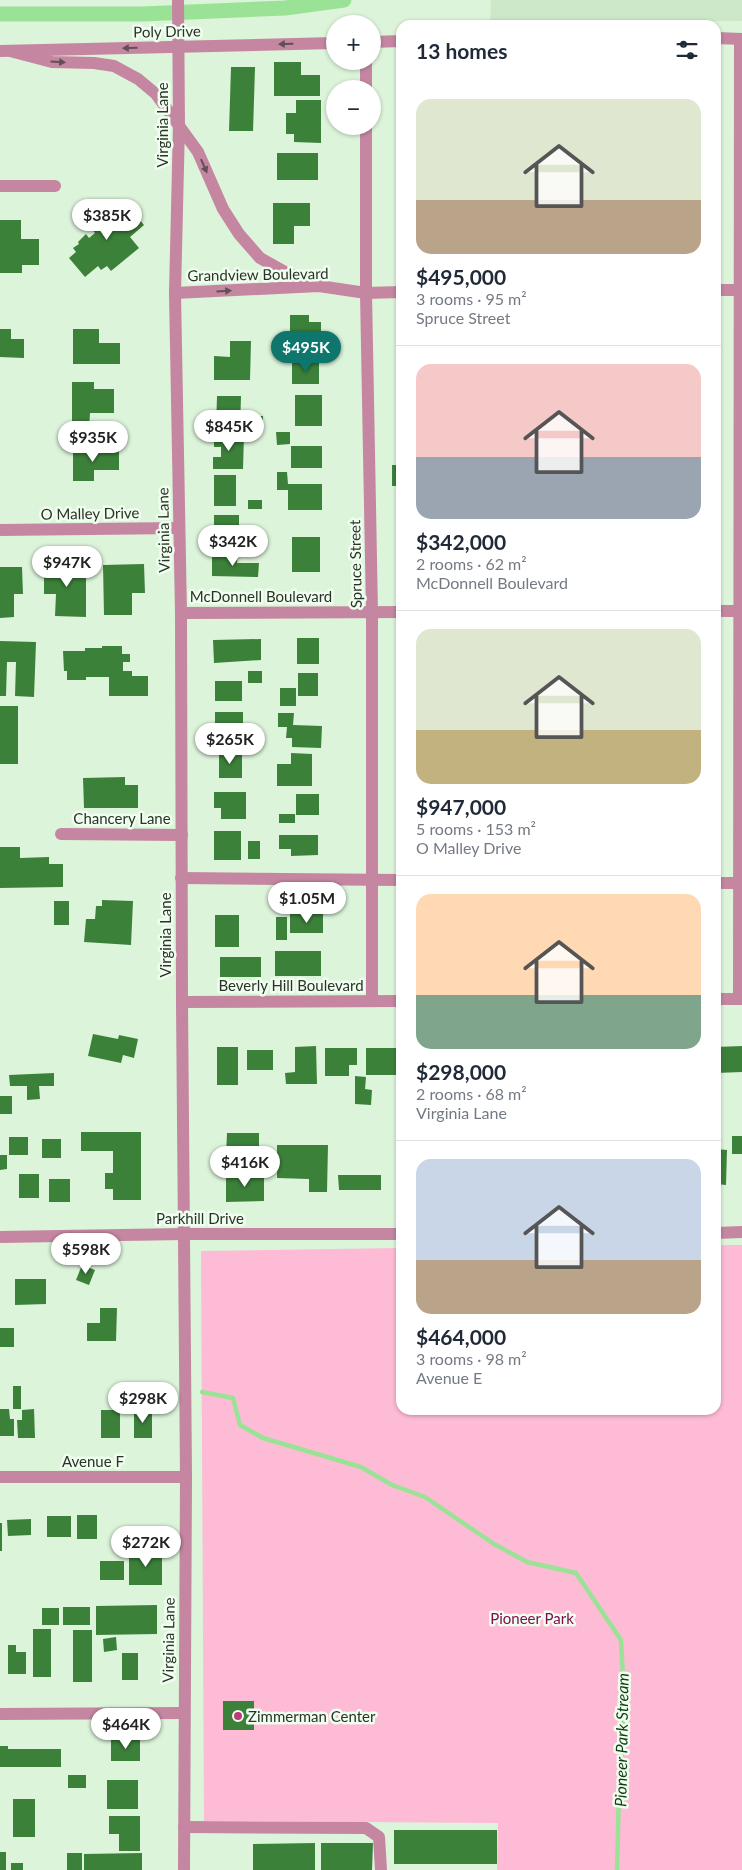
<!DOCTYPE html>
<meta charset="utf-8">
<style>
:root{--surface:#fff;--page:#f6f6f7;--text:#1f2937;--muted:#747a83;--line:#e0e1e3;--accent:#0f766e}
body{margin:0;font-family:Lato,sans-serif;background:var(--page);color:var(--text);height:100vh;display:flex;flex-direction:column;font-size:19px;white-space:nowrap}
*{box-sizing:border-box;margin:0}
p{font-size:16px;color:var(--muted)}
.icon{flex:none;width:28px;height:28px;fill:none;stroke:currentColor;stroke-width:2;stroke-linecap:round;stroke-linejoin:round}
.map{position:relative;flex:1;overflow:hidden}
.drawer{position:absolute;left:396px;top:20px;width:325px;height:1395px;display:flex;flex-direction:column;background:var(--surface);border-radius:15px;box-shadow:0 1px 4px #0004}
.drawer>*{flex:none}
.buttons{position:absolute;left:326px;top:15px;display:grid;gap:10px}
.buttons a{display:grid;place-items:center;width:55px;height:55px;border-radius:50%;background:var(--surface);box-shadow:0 1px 4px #0004;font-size:25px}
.price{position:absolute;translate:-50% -42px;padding:0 11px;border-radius:18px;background:#fff;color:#222;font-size:16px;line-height:32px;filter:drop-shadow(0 1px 2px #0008)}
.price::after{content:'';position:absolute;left:50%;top:30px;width:15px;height:11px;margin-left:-8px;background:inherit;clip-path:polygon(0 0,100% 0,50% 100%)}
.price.current{background:var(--accent);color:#fff}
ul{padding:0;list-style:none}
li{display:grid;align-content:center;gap:10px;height:265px;padding:0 20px}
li+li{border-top:1px solid var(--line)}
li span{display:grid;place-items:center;height:155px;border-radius:15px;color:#555}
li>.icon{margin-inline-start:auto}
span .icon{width:90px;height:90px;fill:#fffc;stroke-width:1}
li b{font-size:21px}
h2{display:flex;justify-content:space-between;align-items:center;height:60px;padding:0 20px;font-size:21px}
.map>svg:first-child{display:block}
.built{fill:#cce8c9}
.green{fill:#fdbbd6}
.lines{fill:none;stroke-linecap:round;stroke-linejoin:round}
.stream{stroke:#9ae296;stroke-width:4.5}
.canal{stroke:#9ae296;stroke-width:15}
.building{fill:#3c813a}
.minor{stroke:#c586a1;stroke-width:12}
.tertiary{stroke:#c586a1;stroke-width:12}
.oneway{fill:#605053}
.poi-dot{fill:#bd387d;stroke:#f0feef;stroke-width:2}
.labels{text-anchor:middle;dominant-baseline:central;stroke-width:5;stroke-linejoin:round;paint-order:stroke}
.street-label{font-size:15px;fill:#2a3329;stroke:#f0feef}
.park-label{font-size:15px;fill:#820f51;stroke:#f0feef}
.poi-label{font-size:15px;fill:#2a3329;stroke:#f0feef;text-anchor:start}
.water-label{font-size:16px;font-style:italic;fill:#0e3f0e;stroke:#f0feef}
</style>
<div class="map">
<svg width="742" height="1870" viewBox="0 0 742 1870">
<rect width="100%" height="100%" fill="#dcf4da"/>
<!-- built -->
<path class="built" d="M491 0H742V21L490 22Z"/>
<!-- green -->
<path class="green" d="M716 1245H742V1870H497L498 1823 204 1821 201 1251 401 1248V1410H716Z"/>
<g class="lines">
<!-- stream -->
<path class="stream" d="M202 1392 233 1398 240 1425 263 1438 361 1467 392 1485 425 1497 494 1544 527 1562 576 1573 621 1640 625 1714 619 1791 617 1870"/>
<!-- canal -->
<path class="canal" d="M0 14H142L285 8 344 0"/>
</g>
<!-- building -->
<g class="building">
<path d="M274 62H301V75H320V96H274Z"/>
<path d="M231 67H255L253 131H229Z"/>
<path d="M398 82H401V127H399Z"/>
<path d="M296 100H321V143L294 142V134H286V113H296Z"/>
<rect x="397" y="135" width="4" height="25"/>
<rect x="277" y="153" width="41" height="27"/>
<rect x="399" y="173" width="2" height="35"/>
<path d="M126 203 144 225 130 237 139 248 111 271 107 266 101 270 98 266 85 277 69 258 76 252 73 248 79 244 78 242 86 234 89 238 95 233 87 222 107 206 113 214Z"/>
<path d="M273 203H310V226H294V244H273Z"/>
<path d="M0 220H21V239H39V265H22V273H0Z"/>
<rect x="398" y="220" width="3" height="26"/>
<path d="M290 315H309V322H321V352H296V341H290Z"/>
<rect x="398" y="317" width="3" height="27"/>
<path d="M0 329H11V339H24V358L0 357Z"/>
<path d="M73 329H99V343H120V364H73Z"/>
<path d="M230 341H251L250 380H214V356L230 357Z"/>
<rect x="399" y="353" width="2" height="29"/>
<rect x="292" y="363" width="27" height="21"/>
<path d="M72 382H94V389H114V413H90L89 430H72Z"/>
<rect x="398" y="392" width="3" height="29"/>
<rect x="295" y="395" width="27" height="31"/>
<path d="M217 396H241L240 428H216Z"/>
<rect x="248" y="416" width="15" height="14"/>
<path d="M276 432H290V444L277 445Z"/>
<path d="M214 434H244L243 469H213V457H221V447H214Z"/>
<rect x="291" y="446" width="31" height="22"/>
<path d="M73 450 119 451V470H94V481H73Z"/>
<rect x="392" y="465" width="9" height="21"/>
<path d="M277 472H287L288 484H322V510H288V490H277Z"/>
<rect x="214" y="475" width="22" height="31"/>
<rect x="248" y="500" width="14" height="9"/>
<rect x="214" y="515" width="25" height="23"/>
<rect x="398" y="515" width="3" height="26"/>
<rect x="292" y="537" width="28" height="35"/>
<path d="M212 554H238L237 563H259L258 577 212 576Z"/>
<path d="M44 563H86V617L55 616 56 594H44Z"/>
<path d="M144 564 145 593H132V615H104L103 565Z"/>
<path d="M0 567H22L23 594H14V617L0 618Z"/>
<rect x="297" y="638" width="22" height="26"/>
<path d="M261 639V660L214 663 213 640Z"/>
<path d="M0 641 36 642 34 697 15 696 16 662H7L6 696H0Z"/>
<rect x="398" y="641" width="3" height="19"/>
<path d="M102 646H122V654H130V662H123V671H132V676H148V696H109V677H86V680H67V671H64L63 651H85V648H102Z"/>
<rect x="248" y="671" width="14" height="12"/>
<rect x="298" y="673" width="20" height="23"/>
<rect x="399" y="673" width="2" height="28"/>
<rect x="215" y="681" width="27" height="20"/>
<rect x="280" y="688" width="16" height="18"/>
<rect x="0" y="706" width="18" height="58"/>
<rect x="215" y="712" width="28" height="24"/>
<path d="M278 713H294L293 725 322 726 321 748 292 747V738H286L287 727H278Z"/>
<rect x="245" y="731" width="14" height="15"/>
<rect x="219" y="752" width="23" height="26"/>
<path d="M291 753 312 754V786H277V764H291Z"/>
<path d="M125 777V785H138V808H84L83 778Z"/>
<path d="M214 792H246V819H221V808H214Z"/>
<rect x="296" y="794" width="23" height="21"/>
<rect x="279" y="814" width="16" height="9"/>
<rect x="214" y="831" width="27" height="29"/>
<path d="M279 835H318V855L291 856V849H279Z"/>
<rect x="248" y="841" width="12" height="18"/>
<path d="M0 847H20V858L49 857V864H63V887L0 888Z"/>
<path d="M102 900 133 901 131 945 84 942 86 919H95L96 906H102Z"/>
<rect x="54" y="901" width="15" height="24"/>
<rect x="290" y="914" width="33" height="19"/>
<rect x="215" y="915" width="24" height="32"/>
<rect x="276" y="917" width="11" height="23"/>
<rect x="275" y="951" width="46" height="25"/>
<rect x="220" y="957" width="41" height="20"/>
<path d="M93 1034 118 1039 119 1035 138 1039 134 1058 123 1055 121 1063 88 1056Z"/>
<path d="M316 1046 317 1084H286L285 1073 295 1072V1047Z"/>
<path d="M742 1046V1072L716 1073V1047Z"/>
<rect x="217" y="1047" width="21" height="38"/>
<path d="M325 1048H357V1065H349V1076H325Z"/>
<rect x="366" y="1048" width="30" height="27"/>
<rect x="247" y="1050" width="26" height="20"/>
<path d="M54 1073V1086H39L40 1099 27 1100V1086H10L9 1075Z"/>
<path d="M355 1076 366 1077 365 1089 372 1090 371 1105 355 1104Z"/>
<rect x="0" y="1096" width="12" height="18"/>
<path d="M81 1132H141V1200H113V1189H105V1173H113V1151H81Z"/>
<path d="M227 1133H259V1157H226Z"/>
<rect x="732" y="1136" width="10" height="18"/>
<rect x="9" y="1137" width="19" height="18"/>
<rect x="42" y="1139" width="19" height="19"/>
<path d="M277 1145H328L327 1192H309V1179L277 1178Z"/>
<path d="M716 1149 727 1150 726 1185 716 1184Z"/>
<path d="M0 1155H7V1169L0 1170Z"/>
<rect x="19" y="1174" width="20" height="24"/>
<path d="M264 1175V1201L226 1202V1176Z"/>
<path d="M338 1175H381V1190H339Z"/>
<rect x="49" y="1179" width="21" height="23"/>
<path d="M82 1265 95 1270 89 1285 76 1280Z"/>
<path d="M15 1279H46V1304L15 1305Z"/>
<path d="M100 1308H117L116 1341H87V1323H100Z"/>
<rect x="0" y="1328" width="14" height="19"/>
<rect x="13" y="1386" width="8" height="23"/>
<path d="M0 1409H9L10 1419H14V1436H0Z"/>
<path d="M34 1409 35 1438H18L17 1420H22V1410Z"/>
<rect x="101" y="1410" width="19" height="28"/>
<rect x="134" y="1410" width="18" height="28"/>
<rect x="77" y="1515" width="20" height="24"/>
<rect x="47" y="1516" width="24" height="21"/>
<path d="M31 1519V1535L8 1536 7 1520Z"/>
<rect x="0" y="1523" width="2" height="28"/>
<rect x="129" y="1550" width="33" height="35"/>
<rect x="100" y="1561" width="24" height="19"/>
<path d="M157 1605V1634L96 1635V1606Z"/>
<rect x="63" y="1607" width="27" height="18"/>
<rect x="42" y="1608" width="17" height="17"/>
<rect x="33" y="1629" width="18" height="48"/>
<rect x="73" y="1630" width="19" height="52"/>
<path d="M116 1637 117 1650 104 1652 103 1639Z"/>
<path d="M8 1645H16V1652H26V1674H8Z"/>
<rect x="122" y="1653" width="16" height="27"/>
<rect x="223" y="1701" width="31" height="29"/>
<rect x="111" y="1739" width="29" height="22"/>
<path d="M0 1746H8V1749H61V1767H0Z"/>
<rect x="68" y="1775" width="18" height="13"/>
<rect x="107" y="1780" width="31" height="29"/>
<rect x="13" y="1799" width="22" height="38"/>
<path d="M109 1816H140V1851H119V1834H109Z"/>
<rect x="394" y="1830" width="103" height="34"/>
<path d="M315 1843V1870H253V1844Z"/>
<path d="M321 1843H373L372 1870H321Z"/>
<rect x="0" y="1852" width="6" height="18"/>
<rect x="67" y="1853" width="15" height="17"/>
<path d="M142 1853V1870H84V1854Z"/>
<rect x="11" y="1863" width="12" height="7"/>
</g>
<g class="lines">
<!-- minor -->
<g class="minor">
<path d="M366 61V89"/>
<path d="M366 126V293L372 612V1001"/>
<path d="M0 186H55"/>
<path d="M0 530 179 528"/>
<path d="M716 611H742"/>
<path d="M181 613 401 612"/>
<path d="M61 834 182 835"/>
<path d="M181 878 401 880"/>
<path d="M716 883H742"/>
<path d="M716 999H742"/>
<path d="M739 999 740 39"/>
<path d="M182 1002 401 1001"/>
<path d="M716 1233 742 1232"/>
<path d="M184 1234H401"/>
<path d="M0 1477H186"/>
<path d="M0 1714 184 1713"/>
<path d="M184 1827 366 1828 379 1837 381 1870"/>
</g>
<!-- tertiary -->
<g class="tertiary">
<path d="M178 0 179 125 175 293 181 613 182 1002 186 1477 184 1870"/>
<path d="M716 38 742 39"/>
<path d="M372 42 401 41"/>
<path d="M0 51 335 43"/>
<path d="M10 51 52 62 94 63 114 66 138 79 156 94 198 152 223 209 239 234 260 258 285 272 319 286"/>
<path d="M716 290H742"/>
<path d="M175 293 319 286 366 293 401 292"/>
<path d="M0 1237 184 1234"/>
</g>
</g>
<!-- one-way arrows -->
<defs><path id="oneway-solid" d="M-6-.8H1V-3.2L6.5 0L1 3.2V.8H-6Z" transform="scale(1.25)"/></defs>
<g class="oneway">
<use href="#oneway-solid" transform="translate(286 44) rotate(179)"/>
<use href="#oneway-solid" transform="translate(130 48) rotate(179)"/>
<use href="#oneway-solid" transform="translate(58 62) rotate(4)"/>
<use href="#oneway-solid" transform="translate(204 166) rotate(66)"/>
<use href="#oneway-solid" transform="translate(224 291) rotate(-3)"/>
</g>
<!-- markers -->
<circle class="poi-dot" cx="238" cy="1716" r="5"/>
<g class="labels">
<!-- street labels -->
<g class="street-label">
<text transform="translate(167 31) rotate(-1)">Poly Drive</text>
<text transform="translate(162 125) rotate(-90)">Virginia Lane</text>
<text transform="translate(258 274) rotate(-1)">Grandview Boulevard</text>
<text transform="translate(90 513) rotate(-1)">O Malley Drive</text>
<text transform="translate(163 530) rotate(-91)">Virginia Lane</text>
<text transform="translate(355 564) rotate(-91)">Spruce Street</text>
<text x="261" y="596">McDonnell Boulevard</text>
<text x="122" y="818">Chancery Lane</text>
<text transform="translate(165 935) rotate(-90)">Virginia Lane</text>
<text x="291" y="985">Beverly Hill Boulevard</text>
<text x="200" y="1218">Parkhill Drive</text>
<text x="93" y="1461">Avenue F</text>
<text transform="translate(168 1640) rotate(-89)">Virginia Lane</text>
</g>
<!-- park labels -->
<g class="park-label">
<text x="532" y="1618">Pioneer Park</text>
</g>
<!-- poi labels -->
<g class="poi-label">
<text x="248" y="1716">Zimmerman Center</text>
</g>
<!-- water labels -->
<g class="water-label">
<text transform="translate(621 1740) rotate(-89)">Pioneer Park Stream</text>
</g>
</g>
</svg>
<div class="buttons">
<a>+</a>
<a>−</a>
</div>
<b class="price" style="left:107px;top:241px">$385K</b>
<b class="price current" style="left:306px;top:373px">$495K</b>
<b class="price" style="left:229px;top:452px">$845K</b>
<b class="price" style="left:93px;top:463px">$935K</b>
<b class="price" style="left:233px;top:567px">$342K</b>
<b class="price" style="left:67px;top:588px">$947K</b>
<b class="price" style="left:230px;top:765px">$265K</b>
<b class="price" style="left:307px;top:924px">$1.05M</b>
<b class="price" style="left:245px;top:1188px">$416K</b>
<b class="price" style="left:86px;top:1275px">$598K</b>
<b class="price" style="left:143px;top:1424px">$298K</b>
<b class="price" style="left:146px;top:1568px">$272K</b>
<b class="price" style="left:126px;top:1750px">$464K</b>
<section class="drawer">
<h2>13 homes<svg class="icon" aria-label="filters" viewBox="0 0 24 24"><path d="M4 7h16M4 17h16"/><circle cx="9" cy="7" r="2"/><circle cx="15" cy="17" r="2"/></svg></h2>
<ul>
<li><span style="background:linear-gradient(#dfe7d0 65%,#b9a48a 0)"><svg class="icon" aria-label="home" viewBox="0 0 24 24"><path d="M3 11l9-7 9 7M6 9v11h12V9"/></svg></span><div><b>$495,000</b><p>3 rooms · 95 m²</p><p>Spruce Street</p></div></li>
<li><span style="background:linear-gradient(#f6c9c9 60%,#9aa5b1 0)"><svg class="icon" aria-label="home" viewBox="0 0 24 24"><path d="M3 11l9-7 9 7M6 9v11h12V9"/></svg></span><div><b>$342,000</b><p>2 rooms · 62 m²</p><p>McDonnell Boulevard</p></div></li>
<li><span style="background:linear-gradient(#dfe7d0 65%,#c2b280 0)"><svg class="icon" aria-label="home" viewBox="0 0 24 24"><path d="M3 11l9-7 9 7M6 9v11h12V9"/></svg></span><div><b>$947,000</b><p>5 rooms · 153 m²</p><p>O Malley Drive</p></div></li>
<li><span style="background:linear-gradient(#ffd9b3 65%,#7fa58c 0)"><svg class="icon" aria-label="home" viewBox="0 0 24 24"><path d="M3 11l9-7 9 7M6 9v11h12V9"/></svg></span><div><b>$298,000</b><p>2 rooms · 68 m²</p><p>Virginia Lane</p></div></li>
<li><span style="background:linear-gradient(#c9d6e8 65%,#b9a48a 0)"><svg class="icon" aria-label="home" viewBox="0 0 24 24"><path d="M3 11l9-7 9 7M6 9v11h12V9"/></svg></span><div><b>$464,000</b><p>3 rooms · 98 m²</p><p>Avenue E</p></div></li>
</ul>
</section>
</div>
